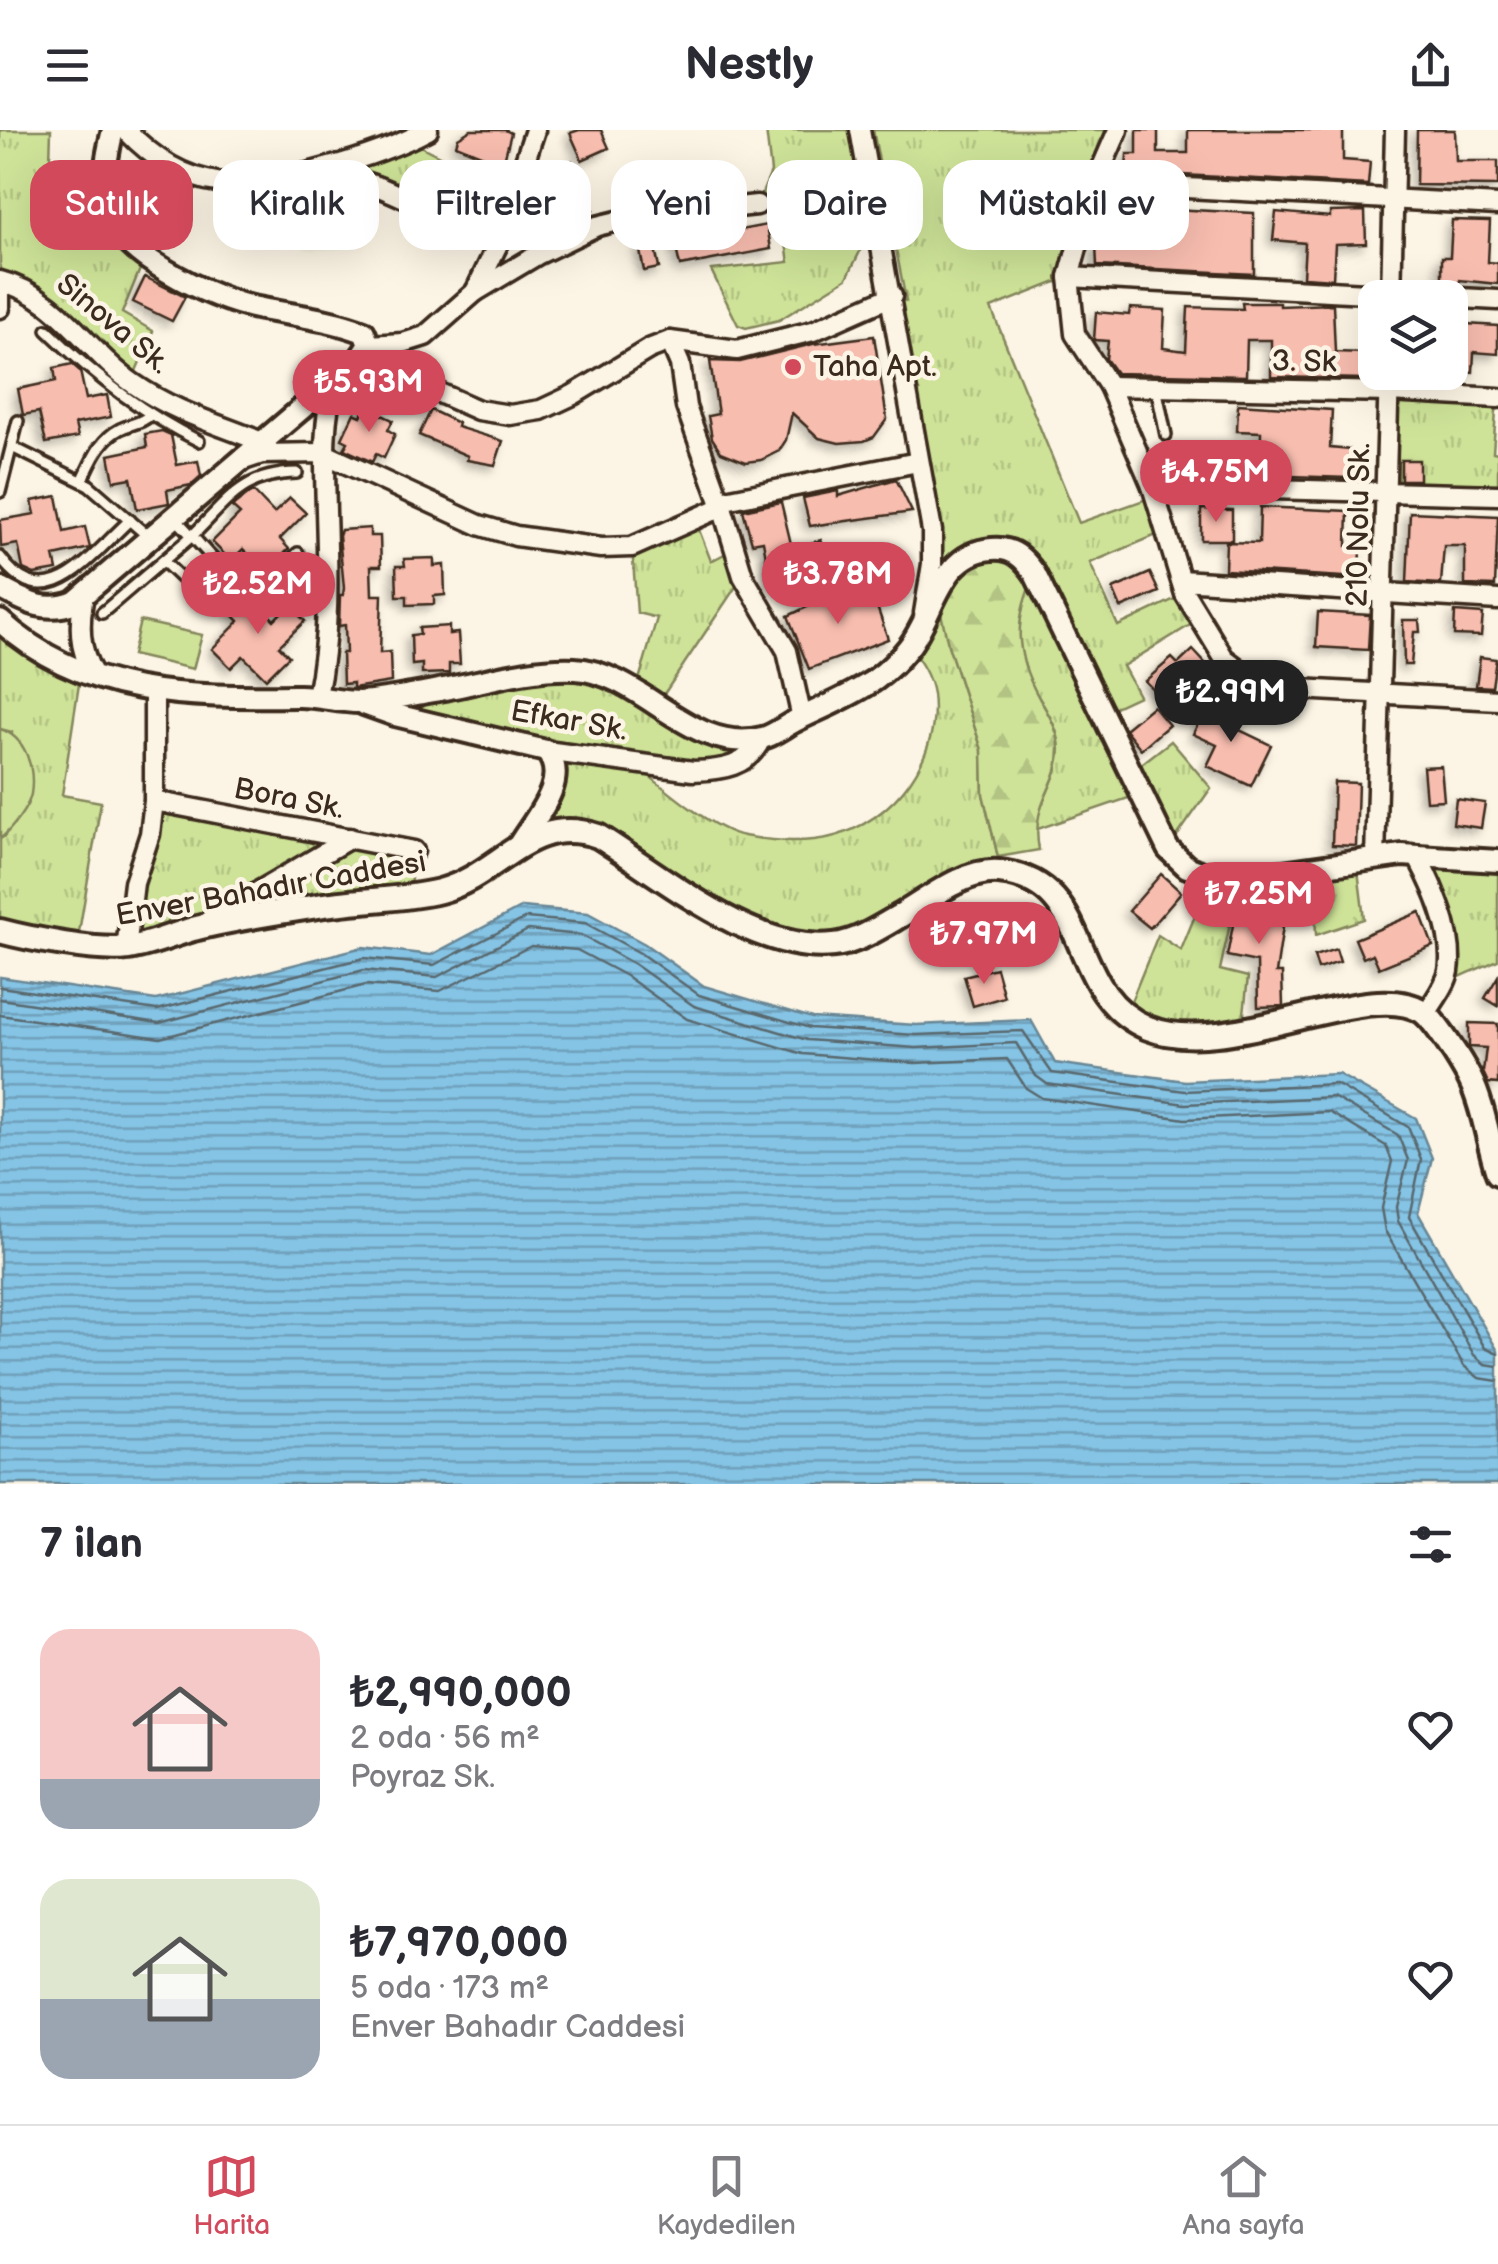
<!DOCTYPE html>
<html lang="tr">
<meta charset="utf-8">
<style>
:root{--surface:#fff;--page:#f2f2f3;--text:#2b2b33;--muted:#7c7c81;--line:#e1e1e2;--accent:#d1495b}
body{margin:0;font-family:"Balsamiq Sans",sans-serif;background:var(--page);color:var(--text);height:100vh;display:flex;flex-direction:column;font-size:38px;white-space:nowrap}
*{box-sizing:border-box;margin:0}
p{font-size:32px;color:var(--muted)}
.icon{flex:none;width:55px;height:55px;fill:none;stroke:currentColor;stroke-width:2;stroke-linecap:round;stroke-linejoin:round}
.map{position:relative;height:1354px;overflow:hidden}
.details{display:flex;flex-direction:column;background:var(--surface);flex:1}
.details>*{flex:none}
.top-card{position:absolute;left:30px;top:30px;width:1440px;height:90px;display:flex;gap:20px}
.fabs{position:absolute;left:1358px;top:150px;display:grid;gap:20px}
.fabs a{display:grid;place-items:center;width:110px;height:110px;border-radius:20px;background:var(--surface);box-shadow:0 10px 40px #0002;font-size:50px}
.price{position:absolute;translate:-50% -85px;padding:0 22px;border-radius:35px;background:var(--accent);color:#fff;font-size:32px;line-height:65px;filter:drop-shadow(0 2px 5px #0008)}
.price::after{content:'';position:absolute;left:50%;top:60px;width:30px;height:22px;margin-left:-15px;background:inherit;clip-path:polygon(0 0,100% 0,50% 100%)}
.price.current{background:#222;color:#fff}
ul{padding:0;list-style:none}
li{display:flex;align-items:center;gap:30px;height:250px;padding:0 40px}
li span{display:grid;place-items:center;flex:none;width:280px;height:200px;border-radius:30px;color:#555}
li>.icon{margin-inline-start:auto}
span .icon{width:120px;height:120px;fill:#fffc;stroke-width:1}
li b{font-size:42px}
h2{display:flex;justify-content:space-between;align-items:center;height:120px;padding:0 40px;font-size:42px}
.tag{padding:0 35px;border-radius:30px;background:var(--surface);box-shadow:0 10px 40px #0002;font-size:35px;line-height:90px}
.tag.current{background:var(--accent);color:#fff}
header{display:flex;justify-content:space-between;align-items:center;height:130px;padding:0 40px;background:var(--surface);font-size:45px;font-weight:700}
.tabs{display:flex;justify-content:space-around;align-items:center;height:140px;border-top:2px solid var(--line);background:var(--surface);font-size:28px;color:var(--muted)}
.tabs a{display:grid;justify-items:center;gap:5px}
.tabs .current{color:var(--accent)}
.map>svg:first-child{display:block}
.grass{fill:url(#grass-tufts);stroke:#84865b;stroke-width:2.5}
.forest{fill:url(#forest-firs);stroke:#84865b;stroke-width:2.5}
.garden{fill:#cee398;stroke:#84865b;stroke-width:2.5}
.water{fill:url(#water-rules);stroke:#678695;stroke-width:2.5}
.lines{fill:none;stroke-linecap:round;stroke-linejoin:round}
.shore{stroke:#59686e;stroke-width:2.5}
.building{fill:#f7bdaf;stroke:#3b2a1e;stroke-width:2.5;filter:url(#shadow)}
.service-casing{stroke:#3b2a1e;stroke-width:16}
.minor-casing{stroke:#3b2a1e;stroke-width:25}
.tertiary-casing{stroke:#3b2a1e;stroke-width:28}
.secondary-casing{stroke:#3b2a1e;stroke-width:30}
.service{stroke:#fcf5e5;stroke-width:9}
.minor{stroke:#fcf5e5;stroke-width:18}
.tertiary{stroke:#fcf5e5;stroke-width:20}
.secondary{stroke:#fcf5e5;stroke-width:22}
.poi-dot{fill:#d1495b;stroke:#fcf5e5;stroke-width:4}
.labels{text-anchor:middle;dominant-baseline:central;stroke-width:9;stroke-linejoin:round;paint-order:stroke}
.street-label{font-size:30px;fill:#3b2a1e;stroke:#fcf5e5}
.poi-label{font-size:30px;fill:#3b2a1e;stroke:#fcf5e5;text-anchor:start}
</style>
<header><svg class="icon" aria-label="menu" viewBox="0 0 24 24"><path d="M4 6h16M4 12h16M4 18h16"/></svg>Nestly<svg class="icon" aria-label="share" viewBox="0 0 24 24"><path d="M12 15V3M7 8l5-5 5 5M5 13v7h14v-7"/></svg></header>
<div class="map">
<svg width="1498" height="1354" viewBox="0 0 1498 1354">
<defs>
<pattern id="grass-tufts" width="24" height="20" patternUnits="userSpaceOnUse" patternTransform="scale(2.5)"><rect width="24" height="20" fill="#cee398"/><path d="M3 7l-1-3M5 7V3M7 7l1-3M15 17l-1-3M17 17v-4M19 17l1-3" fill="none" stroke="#b2c383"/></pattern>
<pattern id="forest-firs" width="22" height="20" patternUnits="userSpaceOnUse" patternTransform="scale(2.5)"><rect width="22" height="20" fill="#cee398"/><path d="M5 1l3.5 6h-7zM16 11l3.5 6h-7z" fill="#b2c383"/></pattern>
<pattern id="water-rules" width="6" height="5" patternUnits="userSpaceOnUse" patternTransform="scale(2.5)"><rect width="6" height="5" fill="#85c4e5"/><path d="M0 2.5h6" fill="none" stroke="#6e9fb9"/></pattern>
<filter id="shadow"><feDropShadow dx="-4.5" dy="4.5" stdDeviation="5" flood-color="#0004"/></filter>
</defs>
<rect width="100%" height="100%" fill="#fcf5e5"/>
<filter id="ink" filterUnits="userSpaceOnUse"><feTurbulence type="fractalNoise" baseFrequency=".01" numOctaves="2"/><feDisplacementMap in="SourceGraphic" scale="20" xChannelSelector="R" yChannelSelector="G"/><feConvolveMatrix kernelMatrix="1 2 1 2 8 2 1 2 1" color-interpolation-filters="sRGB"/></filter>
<g filter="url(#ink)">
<!-- grass -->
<g class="grass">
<path d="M0 0H51L50 32 106 36V78L145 127 122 183 153 201 131 253 92 217 0 151Z"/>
<path d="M766 0H851L866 109 847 148 779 190 746 198 738 195 711 140 789 132 780 77 757 75 771 42Z"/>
<path d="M873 0H1118L1069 147 991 178 1079 393 1155 366 1166 401 1090 433 1118 496 1185 464 1200 489 1123 536 1139 566 1102 583 1131 642 1171 611 1211 658 1168 719 1140 664 1035 700C1038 671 1065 641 1059 611 1055 591 1041 573 1032 555 1012 517 1018 480 1034 443L948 515 982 620 983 664 998 727 997 742 885 795 791 814 598 706 517 718 554 630 358 572 532 541 636 560 657 488 637 483 632 417 696 392 711 431 734 419 743 446 658 573 690 596 761 609 741 634H635C660 655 713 701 744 706 765 710 793 712 814 710 884 703 942 634 933 564 930 545 920 531 909 516L932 434 892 166 906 171Z"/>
<path d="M408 10 514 64 497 116 335 44Z"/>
<path d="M1389 262 1497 268 1493 322 1498 323V365L1387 361Z"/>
<path d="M0 491 81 541 62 665 101 672 77 814 0 801V709L5 706 12 602 0 599Z"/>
<path d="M154 671 414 721 409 766 126 819Z"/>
<path d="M1498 721V830L1444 854 1450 838 1417 726Z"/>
<path d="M1357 732 1364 789 1316 805 1313 739Z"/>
<path d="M1211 746 1240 748 1220 840 1248 847 1242 902 1199 904 1125 886 1158 805 1181 820Z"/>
</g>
<!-- forest -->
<path class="forest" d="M998 418 1035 444C1014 489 1014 523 1039 568 1047 581 1059 601 1059 617 1060 658 1030 670 1039 720L998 727 983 664 982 620 948 515 941 483 943 452Z"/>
<!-- garden -->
<g class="garden">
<path d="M140 491 202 505 193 539 132 525Z"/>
<path d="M0 599C26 607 35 638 31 664 29 677 11 700 0 709Z"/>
</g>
<!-- water -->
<path class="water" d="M522 777 588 783 645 814 704 856 812 888 916 895 1031 890 1055 933 1185 951 1338 944 1416 988 1432 1028 1418 1083 1498 1221V1354H0V847L156 870 363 817 431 825Z"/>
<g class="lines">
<!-- shore -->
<g class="shore">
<path d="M0 857 157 880 364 828 434 835 526 788 585 793 640 823 699 865 810 898 916 905 1023 901 1052 943 1185 961 1336 954 1408 997 1421 1029 1409 1087 1485 1218 1498 1224"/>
<path d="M0 869 159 893 364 840 437 847 528 800 581 805 634 834 694 876 807 910 916 918 1016 913 1036 946 1047 954 1185 974 1333 967 1398 1005 1408 1030 1396 1077 1398 1091 1474 1225 1485 1234 1498 1236"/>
<path d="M0 885 160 908 366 855 440 861 531 816 577 820 626 846 687 889 803 924 915 933 1007 929 1026 958 1042 968 1185 989 1329 982 1386 1016 1392 1031 1381 1078 1385 1101 1464 1236 1479 1248 1498 1251"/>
</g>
</g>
<!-- building -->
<g class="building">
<path d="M471 0H505L511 3 503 34 456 15 458 8Z"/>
<path d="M579 0H601L609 18 582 30 570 3Z"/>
<path d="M1137 0H1158V23H1188V0H1343V30L1370 32 1368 55 1126 42 1127 24H1137Z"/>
<path d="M1417 0H1455L1456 31H1498V56L1416 55Z"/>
<path d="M572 31 593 80 589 82 591 85 567 97 552 99 544 80 554 76 548 62 557 58 553 48 559 45 556 38Z"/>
<path d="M353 65 363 105 311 109 301 76Z"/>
<path d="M1107 76 1254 83V144L1097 136 1096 115 1105 114Z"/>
<path d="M1365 81 1366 113 1335 114 1333 149 1303 147 1305 113 1273 110 1276 82 1330 87V82Z"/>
<path d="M1452 90 1490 91 1488 132 1498 133V154L1460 150 1459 154H1442V127H1450Z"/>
<path d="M767 95 771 119 680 136 673 105 691 101 693 109Z"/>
<path d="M654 113 659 138 644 141 639 116Z"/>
<path d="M145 147 185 167 172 191 133 172Z"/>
<path d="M1242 173H1280V176L1333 174 1335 222 1366 223V249L1271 247V210H1247L1246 246 1116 243 1106 229 1108 211 1094 210 1096 182 1129 185 1130 178 1165 180 1163 218 1186 221 1188 177 1243 179Z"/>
<path d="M1450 193 1498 196V224L1474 222 1473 242 1450 240Z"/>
<path d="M874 206 887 289 874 307 864 311 839 313 819 308 792 283 786 310 779 321 761 330 746 332 721 322 712 308 708 286 718 284 710 231 740 232 813 214Z"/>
<path d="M72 234 80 241 86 269 107 265 111 287 75 294 78 307 46 313 39 282 23 285 18 259 56 251 54 238Z"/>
<path d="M1238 274 1332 280 1330 318 1351 320 1349 348 1260 345 1261 302 1237 301Z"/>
<path d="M365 277 393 290 388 300 395 304 384 328 376 324 372 332 344 319 348 312 342 309 354 283 361 286Z"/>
<path d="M431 280 458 293 457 297 503 311 495 335 467 330 468 326 419 305Z"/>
<path d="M162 301 171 305 177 335 198 331 201 346 191 355 167 360 169 373 137 379 131 348 114 351 109 325 147 317 145 304Z"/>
<rect x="1401" y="330" width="18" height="20"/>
<path d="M896 349 912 382 810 396 803 368 838 361V366Z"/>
<path d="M253 361 274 383 290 368 306 383 280 409 289 419 266 442 243 419 231 431 212 412 240 384 232 377Z"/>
<path d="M57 366 64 402 85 397 90 418 54 426 57 440 34 444 23 439 18 414 1 417 0 390 35 384 32 371Z"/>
<path d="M781 372 792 418 821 410 833 442 771 454 763 411 752 413 743 380Z"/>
<path d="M1260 377 1348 381 1347 416 1361 417 1360 448 1225 440 1226 412 1259 413Z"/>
<path d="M1201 379 1232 380V410H1201Z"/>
<path d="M1410 382 1498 386 1495 456 1465 455V416H1444L1441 454 1407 452Z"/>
<path d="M370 398V406H380L381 436H371L372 465H382L380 523 390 522 391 552 353 558V553L343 554 342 523H346L345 495 339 496 340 465H343L344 458 339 406 341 400Z"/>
<path d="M434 428V436L444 435 445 465 434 466V474L407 475V466H397L396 436H405L404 429Z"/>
<path d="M1150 443 1159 462 1121 478 1113 459Z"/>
<path d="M870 456 888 509 809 539 788 486 830 466 832 472Z"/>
<path d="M248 464 274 490 289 475 305 491 279 516 289 526 266 549 243 526 231 538 212 519 239 491 230 482Z"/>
<path d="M1318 482 1370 485 1368 520 1316 517Z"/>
<path d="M1455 482 1483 484 1481 506 1454 505Z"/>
<path d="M1403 490H1419L1420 502H1414L1411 535H1404Z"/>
<path d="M449 496V504L458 503 460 534H449V543L422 544V534L412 535 411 505 420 504 419 498Z"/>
<path d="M1193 520 1205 533 1164 571 1145 551 1172 528 1178 534Z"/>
<path d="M1480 527 1496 529 1492 557 1476 556Z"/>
<path d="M1210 569 1234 580 1227 594 1271 615 1251 656 1207 636 1217 615 1193 604Z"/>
<path d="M1153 576 1169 595 1141 619 1125 599Z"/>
<path d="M1441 636 1444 670 1426 671 1423 637Z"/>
<path d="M1334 652 1358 653 1356 716 1332 715Z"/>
<path d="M1456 669 1485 673 1481 698 1453 694Z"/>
<path d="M1161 744 1181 762 1150 798 1129 781Z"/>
<path d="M1239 764 1256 767 1254 778 1285 783 1276 843H1282L1283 876 1258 877 1257 832 1227 826Z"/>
<path d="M1420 782 1433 816 1379 838 1373 824 1363 828 1355 809Z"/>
<path d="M1336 819 1340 832 1318 839 1314 826Z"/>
<path d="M996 838 1004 867 973 876 964 846Z"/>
<path d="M1498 846V876L1485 868Z"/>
<path d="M1469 893 1498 894V954L1488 953 1483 942 1486 918 1469 917Z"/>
</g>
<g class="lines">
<!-- service casing -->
<g class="service-casing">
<g id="service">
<path d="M47 200C93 245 141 283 199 311"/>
<path d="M1156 257 1166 305"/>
<path d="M12 317 89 355 150 408"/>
<path d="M297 343C242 344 229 370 192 406 209 423 241 470 269 451 280 444 289 432 298 423"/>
<path d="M82 351C92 331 99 310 120 299 132 293 141 294 150 285"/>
<path d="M0 362 18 291"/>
<path d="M0 427C46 491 90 426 130 390"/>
<path d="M163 431 204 470 223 475"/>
<path d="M102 483 192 406 176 389"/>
</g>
</g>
<!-- minor casing -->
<g class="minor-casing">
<g id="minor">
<path d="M126 0C188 66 245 61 326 38 360 29 396 17 428 0"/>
<path d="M860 0 932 401V434L924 483"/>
<path d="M1118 0 1095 53 1069 147 1075 204 1109 256 1152 356 1185 464 1224 528 1263 557 1498 570"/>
<path d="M323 46C367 40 455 95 497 116"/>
<path d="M1095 53 1498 75"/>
<path d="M1069 147 1498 170"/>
<path d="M0 151C60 166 86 221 134 254 174 282 218 294 262 312"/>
<path d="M0 159V178"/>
<path d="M475 162 497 116 535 0"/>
<path d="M1391 168 1395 0"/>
<path d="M369 215 403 213 425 206 475 162 537 125 597 96 626 89 757 75"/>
<path d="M360 228 478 280 510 285 541 280 573 265 649 219 670 211 737 220 813 201 892 166"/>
<path d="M1109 256 1389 262 1498 268"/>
<path d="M241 331 262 324 323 323 479 395 516 406 601 418 632 417 722 377 686 277 680 234 670 211"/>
<path d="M1152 356 1498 365"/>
<path d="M720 371 918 332"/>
<path d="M722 377 743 446 787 521 802 588"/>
<path d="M1181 450 1498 470"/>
<path d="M84 464C79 493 78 519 94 545"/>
<path d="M317 566C330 506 328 443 326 381 325 336 322 295 334 251"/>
<path d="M546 621 693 641C722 640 748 637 761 609"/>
<path d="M154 671 414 721"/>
<path d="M1417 726C1433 756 1455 805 1449 841 1446 856 1434 870 1426 884"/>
<path d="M1375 729 1389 242"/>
<path d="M208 791 350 708"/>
<path d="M126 819 134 753 150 704 154 671V562"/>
</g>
</g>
<!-- tertiary casing -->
<g class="tertiary-casing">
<g id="tertiary">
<path d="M0 458C26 472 46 484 75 472L334 251 360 228 369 215 364 202C328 188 289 185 252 177 216 168 185 153 154 133 99 98 98 60 113 0"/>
<path d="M0 491C86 569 190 567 299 566 319 566 339 572 359 572 383 571 410 565 434 561 480 553 527 537 575 539 643 543 691 626 762 608 773 606 785 596 795 591 821 578 852 566 876 549 887 541 900 528 908 518 935 485 939 423 992 419 1013 417 1024 428 1035 444L1168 719 1187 737 1211 746 1240 748 1402 725 1498 731"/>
<path d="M364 574 395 585 546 621C572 650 533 690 517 718"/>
</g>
</g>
<!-- secondary casing -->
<g class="secondary-casing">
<path id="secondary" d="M0 801C30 809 98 822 128 818 150 815 172 805 193 799 232 789 273 783 312 777 355 769 399 771 440 761 501 745 528 683 598 706 664 747 754 824 834 815 857 813 884 795 903 784 930 768 966 739 999 742 1097 752 1063 863 1148 898 1228 930 1368 847 1422 881 1435 890 1462 933 1470 949 1484 977 1488 1013 1498 1043"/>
</g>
<!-- service -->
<use href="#service" class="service"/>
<!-- minor -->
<use href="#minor" class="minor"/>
<!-- tertiary -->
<use href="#tertiary" class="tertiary"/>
<!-- secondary -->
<use href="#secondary" class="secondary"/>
</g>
</g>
<!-- markers -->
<circle class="poi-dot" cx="793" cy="237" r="10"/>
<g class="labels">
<!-- street labels -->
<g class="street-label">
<text transform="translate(113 194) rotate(40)">Sinova Sk.</text>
<text transform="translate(1304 232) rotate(1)">3. Sk</text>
<text transform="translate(1359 395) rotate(-89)">210 Nolu Sk.</text>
<text transform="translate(569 591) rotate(10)">Efkar Sk.</text>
<text transform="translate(289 669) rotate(11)">Bora Sk.</text>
<text transform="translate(271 759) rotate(-10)">Enver Bahadır Caddesi</text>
</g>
<!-- poi labels -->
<g class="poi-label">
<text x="813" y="237">Taha Apt.</text>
</g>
</g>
</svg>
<div class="fabs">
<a><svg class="icon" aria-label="layers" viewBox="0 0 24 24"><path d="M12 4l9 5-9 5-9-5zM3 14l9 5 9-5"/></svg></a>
</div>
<b class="price" style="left:369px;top:305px">₺5.93M</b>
<b class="price" style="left:1216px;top:395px">₺4.75M</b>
<b class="price" style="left:838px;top:497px">₺3.78M</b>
<b class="price" style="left:258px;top:507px">₺2.52M</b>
<b class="price current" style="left:1231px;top:615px">₺2.99M</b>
<b class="price" style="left:1259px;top:817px">₺7.25M</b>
<b class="price" style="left:984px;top:857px">₺7.97M</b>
<div class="top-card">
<a class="tag current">Satılık</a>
<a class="tag">Kiralık</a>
<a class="tag">Filtreler</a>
<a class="tag">Yeni</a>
<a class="tag">Daire</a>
<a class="tag">Müstakil ev</a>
</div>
</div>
<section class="details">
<h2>7 ilan<svg class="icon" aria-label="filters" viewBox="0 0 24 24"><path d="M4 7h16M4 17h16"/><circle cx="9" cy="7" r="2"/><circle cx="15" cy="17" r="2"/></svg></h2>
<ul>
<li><span style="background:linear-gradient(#f6c9c9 75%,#9aa5b1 0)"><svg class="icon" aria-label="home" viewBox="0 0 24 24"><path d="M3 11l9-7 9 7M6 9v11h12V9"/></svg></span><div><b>₺2,990,000</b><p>2 oda · 56 m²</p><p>Poyraz Sk.</p></div><svg class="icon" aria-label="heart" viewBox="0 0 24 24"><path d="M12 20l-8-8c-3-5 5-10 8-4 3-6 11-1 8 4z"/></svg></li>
<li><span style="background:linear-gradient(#dfe7d0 60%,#9aa5b1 0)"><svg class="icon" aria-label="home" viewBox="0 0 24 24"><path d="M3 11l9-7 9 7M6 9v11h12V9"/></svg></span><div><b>₺7,970,000</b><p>5 oda · 173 m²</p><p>Enver Bahadır Caddesi</p></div><svg class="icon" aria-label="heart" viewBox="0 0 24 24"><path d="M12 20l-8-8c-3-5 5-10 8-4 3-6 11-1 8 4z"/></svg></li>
</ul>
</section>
<nav class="tabs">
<a class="current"><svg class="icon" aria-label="map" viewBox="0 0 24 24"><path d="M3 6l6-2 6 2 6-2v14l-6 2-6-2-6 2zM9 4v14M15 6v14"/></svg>Harita</a>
<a><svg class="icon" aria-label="saved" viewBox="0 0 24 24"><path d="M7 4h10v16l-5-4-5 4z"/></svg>Kaydedilen</a>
<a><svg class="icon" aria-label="home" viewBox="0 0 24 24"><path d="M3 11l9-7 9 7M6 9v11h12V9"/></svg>Ana sayfa</a>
</nav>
